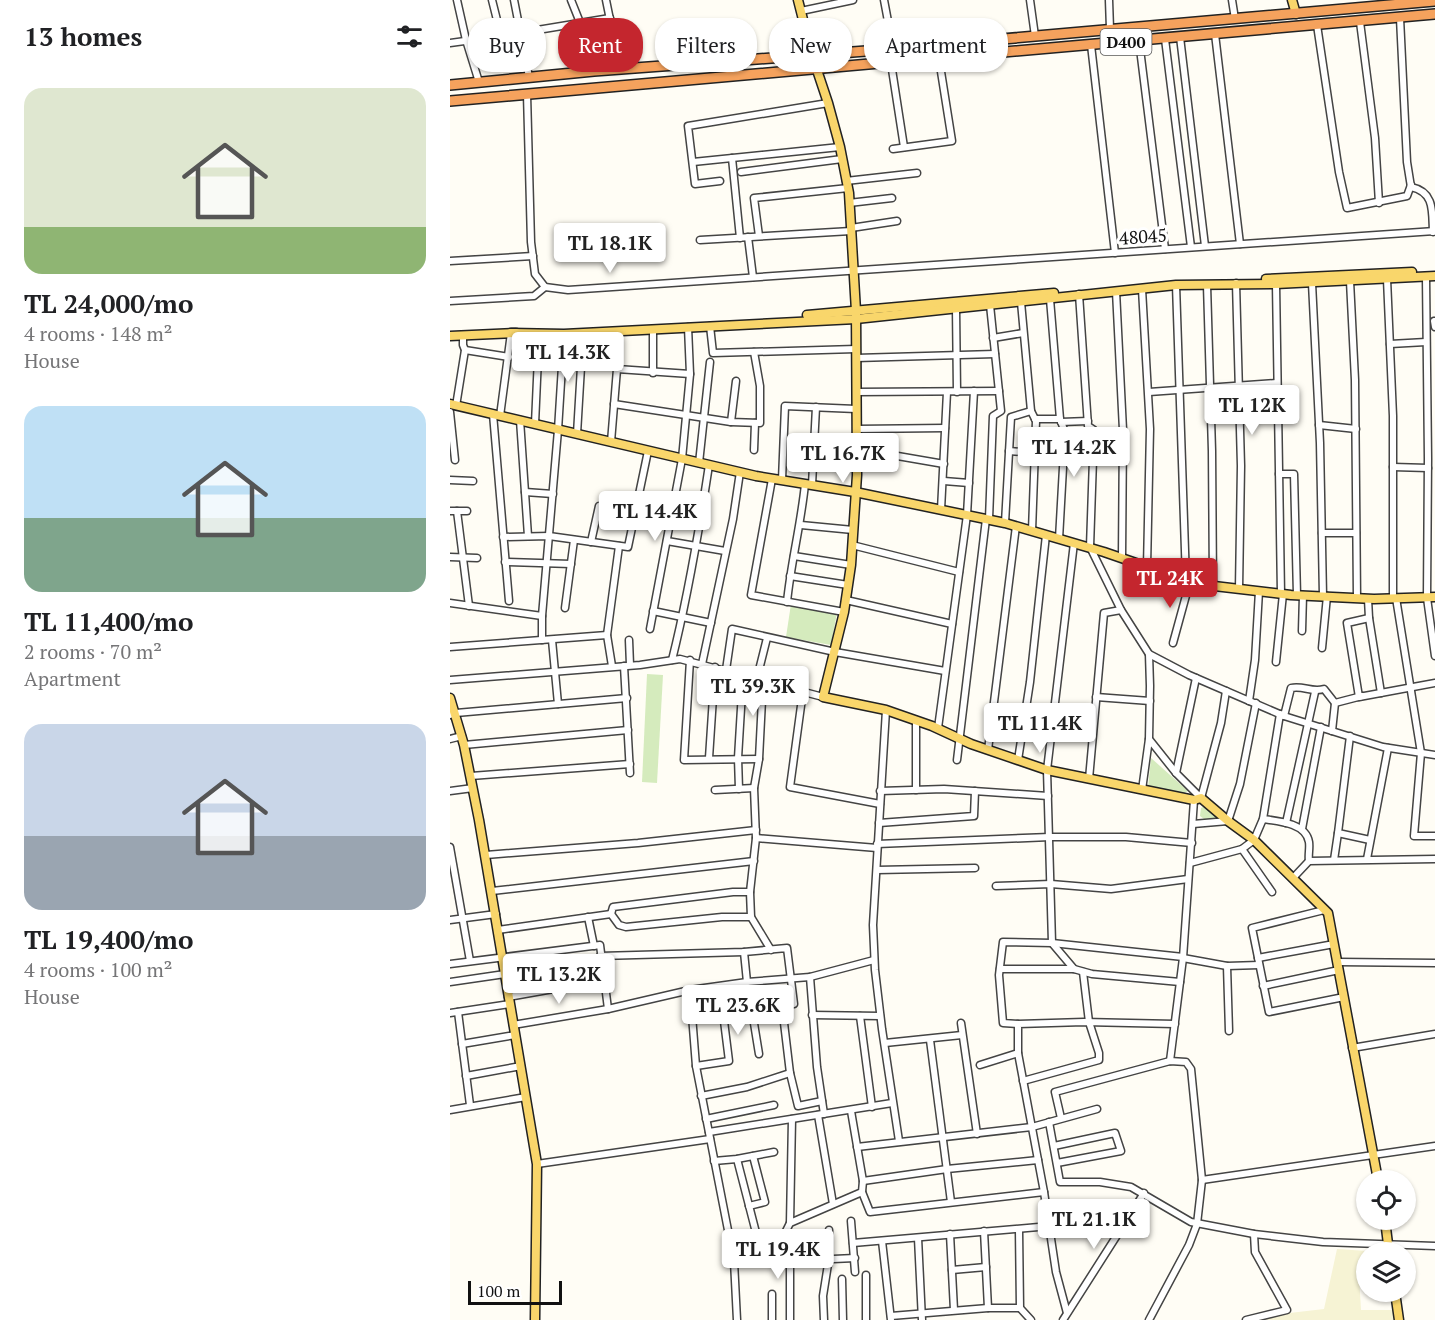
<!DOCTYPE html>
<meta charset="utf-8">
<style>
:root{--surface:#fff;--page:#f6f6f6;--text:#202124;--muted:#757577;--accent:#c4262e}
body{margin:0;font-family:"PT Serif",serif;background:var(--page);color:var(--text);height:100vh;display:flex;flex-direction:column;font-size:22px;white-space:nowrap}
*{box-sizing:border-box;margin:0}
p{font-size:20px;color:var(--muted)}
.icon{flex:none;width:33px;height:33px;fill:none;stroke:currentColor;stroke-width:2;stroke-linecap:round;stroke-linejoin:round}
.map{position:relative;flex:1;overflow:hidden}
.sheet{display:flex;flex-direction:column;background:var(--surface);width:450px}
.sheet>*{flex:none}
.top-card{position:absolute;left:18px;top:18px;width:570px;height:54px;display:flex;gap:12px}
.buttons{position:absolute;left:906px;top:1170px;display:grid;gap:12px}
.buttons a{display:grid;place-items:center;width:60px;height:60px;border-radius:50%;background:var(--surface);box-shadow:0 2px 4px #0004;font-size:30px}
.scale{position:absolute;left:18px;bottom:15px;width:94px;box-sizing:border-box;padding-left:6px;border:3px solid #111;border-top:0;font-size:16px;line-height:21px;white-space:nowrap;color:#111;-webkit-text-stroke:4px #fff;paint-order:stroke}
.price{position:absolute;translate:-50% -51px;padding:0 14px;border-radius:6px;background:#fff;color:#222;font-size:20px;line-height:39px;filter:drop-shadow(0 2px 3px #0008)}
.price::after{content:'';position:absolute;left:50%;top:36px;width:18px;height:14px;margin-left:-9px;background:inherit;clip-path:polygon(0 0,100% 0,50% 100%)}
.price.active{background:var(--accent);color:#fff}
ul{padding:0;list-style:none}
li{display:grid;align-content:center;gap:12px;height:318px;padding:0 24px}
li span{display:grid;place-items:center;height:186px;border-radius:18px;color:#555}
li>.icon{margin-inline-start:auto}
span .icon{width:108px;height:108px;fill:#fffc;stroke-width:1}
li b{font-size:26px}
h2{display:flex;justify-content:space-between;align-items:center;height:72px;padding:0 24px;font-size:26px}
.chip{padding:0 21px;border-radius:24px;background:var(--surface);box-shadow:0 2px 4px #0004;font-size:21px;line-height:54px}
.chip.active{background:var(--accent);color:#fff}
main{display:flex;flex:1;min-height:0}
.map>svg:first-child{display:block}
.farmland{fill:#f6f3d4}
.green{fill:#d5ebbd}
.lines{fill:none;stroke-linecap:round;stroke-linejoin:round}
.minor-casing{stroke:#444;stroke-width:9}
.major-casing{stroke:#222;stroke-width:11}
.highway-casing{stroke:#222;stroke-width:12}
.minor{stroke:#fff;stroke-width:6}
.major{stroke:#f9d66b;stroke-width:8}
.highway{stroke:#f5a25d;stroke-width:9}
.labels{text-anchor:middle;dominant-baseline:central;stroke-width:6;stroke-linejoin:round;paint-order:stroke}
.shield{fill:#fff;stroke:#585858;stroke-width:1.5}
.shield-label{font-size:16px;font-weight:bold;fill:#111}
.street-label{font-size:18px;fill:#111;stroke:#fff}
</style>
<main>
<section class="sheet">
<h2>13 homes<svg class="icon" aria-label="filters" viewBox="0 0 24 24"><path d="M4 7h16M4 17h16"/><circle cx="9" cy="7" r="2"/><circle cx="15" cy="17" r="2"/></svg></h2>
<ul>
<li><span style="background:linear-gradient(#dfe7d0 75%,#8fb573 0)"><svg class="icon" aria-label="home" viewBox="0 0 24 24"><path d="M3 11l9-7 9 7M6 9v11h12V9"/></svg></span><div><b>TL 24,000/mo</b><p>4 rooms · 148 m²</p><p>House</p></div></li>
<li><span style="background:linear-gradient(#bfe0f5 60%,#7fa58c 0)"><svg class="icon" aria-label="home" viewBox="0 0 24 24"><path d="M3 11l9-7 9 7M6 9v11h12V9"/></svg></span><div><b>TL 11,400/mo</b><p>2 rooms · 70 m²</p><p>Apartment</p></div></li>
<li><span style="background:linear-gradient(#c9d6e8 60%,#9aa5b1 0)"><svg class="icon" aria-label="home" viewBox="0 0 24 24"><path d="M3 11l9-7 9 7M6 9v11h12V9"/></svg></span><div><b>TL 19,400/mo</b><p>4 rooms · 100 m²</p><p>House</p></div></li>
</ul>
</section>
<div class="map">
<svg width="985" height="1320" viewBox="0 0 985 1320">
<rect width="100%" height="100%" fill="#fffdf5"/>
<!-- farmland -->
<path class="farmland" d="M887 1249 932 1252H916V1274L909 1275 911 1310H943L944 1320H814L831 1314 874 1309Z"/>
<!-- green -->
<g class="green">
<path d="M341 604 387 613 381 645 336 637Z"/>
<path d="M197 674 213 675 207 783 192 782Z"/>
<path d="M701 758 738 791 731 795 698 788Z"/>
<path d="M755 806 770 818 769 820 754 819 750 816 751 808Z"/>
</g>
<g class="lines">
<!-- minor casing -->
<g class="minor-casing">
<g id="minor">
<path d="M7 0 16 40 29 82"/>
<path d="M64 0 79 77"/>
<path d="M121 0 137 40 144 71"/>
<path d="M156 0 170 69"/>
<path d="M434 0 443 48"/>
<path d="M580 0 585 36"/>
<path d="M659 0 660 29"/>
<path d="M782 0 785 19"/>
<path d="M351 11 403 0"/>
<path d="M950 18 957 162 961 187C985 192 982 212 983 232"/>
<path d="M910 22 925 138 929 203"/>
<path d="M867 25 889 172 897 208 957 196 961 185"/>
<path d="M765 34 790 244"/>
<path d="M51 36 160 18"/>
<path d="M730 37 755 246"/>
<path d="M715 39 741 247"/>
<path d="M689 41 715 249"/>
<path d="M0 43 51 36 42 0"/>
<path d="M641 45 665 253"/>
<path d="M441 63 454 147"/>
<path d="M77 94 81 242 85 274 95 287 118 290 985 231"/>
<path d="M443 149 502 141 489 59"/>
<path d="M282 158 290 238"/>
<path d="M243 162 390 147"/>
<path d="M291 172 392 159"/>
<path d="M270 181 245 184 238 126 378 103"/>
<path d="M396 181 467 173"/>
<path d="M399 203 442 198"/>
<path d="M401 228 447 221"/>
<path d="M309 236 304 198 398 188"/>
<path d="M298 237 303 277"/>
<path d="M250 240 401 231"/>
<path d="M0 261 83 256"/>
<path d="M976 277 978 459 977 598 985 656"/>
<path d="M937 279 943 416V598"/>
<path d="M900 281 905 380 907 598"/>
<path d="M786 283 791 466 789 589"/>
<path d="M862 283 870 443 873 596"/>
<path d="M826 284 831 594"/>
<path d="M726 285 736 580"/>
<path d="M757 285 762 451 763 586"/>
<path d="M692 289 700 429 697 567"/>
<path d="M666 291 673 430 672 558"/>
<path d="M629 294 638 426 644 430 640 547 671 610 699 654 739 675 834 716 933 747 985 755"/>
<path d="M600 299 610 419 615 432 609 539"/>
<path d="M0 301 84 296 95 287"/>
<path d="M571 302 581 411 586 421 582 531"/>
<path d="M506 308 507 392"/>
<path d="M984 321 985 327"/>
<path d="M260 326 263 353 406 349"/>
<path d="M543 338 573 333"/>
<path d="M940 344 976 342"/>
<path d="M15 350 59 357"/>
<path d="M406 358 545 354"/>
<path d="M167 369 240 374"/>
<path d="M203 373V329"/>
<path d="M406 392 549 391"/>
<path d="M699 392 827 383"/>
<path d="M164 404 281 422 310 423V386L304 352"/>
<path d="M6 406 15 350 13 345V335"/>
<path d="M0 412 5 460"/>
<path d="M43 414 59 601"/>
<path d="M50 416 61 333"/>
<path d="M585 419H610"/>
<path d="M70 420 78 536"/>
<path d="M281 422 286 381"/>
<path d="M611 422 638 421"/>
<path d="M85 424 89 335"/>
<path d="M869 425 906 429"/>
<path d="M407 429 495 428"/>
<path d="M127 434 133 333"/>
<path d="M161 442 167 369 166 331"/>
<path d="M407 449 494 464"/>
<path d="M304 450 305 423"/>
<path d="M559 451 613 455 673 457"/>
<path d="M249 463 260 362"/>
<path d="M943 467 978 468"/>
<path d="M829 474H844L847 595"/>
<path d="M322 479 301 595 394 612"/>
<path d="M0 480 23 481"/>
<path d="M332 480 335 406 406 409"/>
<path d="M494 481 519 483"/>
<path d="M362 485 366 407"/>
<path d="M75 492 103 494"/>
<path d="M491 510 497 392"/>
<path d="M0 511H17"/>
<path d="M7 511 19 606"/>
<path d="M539 519 543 416 551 411 540 305"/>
<path d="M555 523 561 417 581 411"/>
<path d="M351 525 403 530"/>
<path d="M872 533H906"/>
<path d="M53 537 99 536 178 547 198 451"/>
<path d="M217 541 275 551"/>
<path d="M141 542 149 506"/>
<path d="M624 543 597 770 602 943 624 969 642 974 730 982"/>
<path d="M402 545 509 572"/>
<path d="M344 556 401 565"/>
<path d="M0 557 27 558"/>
<path d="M55 562 121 564"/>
<path d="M340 576 398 585"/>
<path d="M946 598 971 753 964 836H985"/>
<path d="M918 599 919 618 931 693"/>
<path d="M396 600 502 624"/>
<path d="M337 602C341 562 351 524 355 484"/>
<path d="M0 603 92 616"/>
<path d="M115 608 124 540"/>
<path d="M203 611 261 623"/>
<path d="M919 618 897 623 909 697 985 683"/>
<path d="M200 629 232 459 240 374 238 327"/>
<path d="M852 631 853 595"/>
<path d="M92 640V616L108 430 114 334"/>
<path d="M102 640 108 704"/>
<path d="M179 640 180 665"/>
<path d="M723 643 740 581"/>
<path d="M0 647 157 635"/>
<path d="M872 648 877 596"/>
<path d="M699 654 700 686 699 739 726 773 751 798 771 723 776 691"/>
<path d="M222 660C238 596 249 531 259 465"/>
<path d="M240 660 234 760 309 759"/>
<path d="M826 662 833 594"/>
<path d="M252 664 283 519 290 472"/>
<path d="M162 666 157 635 169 546"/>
<path d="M174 666 180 773"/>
<path d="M276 670 282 629 385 652 495 671"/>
<path d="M307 678 317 638"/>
<path d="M0 680 190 665 230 659 373 697"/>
<path d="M313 680 309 759 304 788 306 838 300 892 301 917 321 950"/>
<path d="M353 691 340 787 430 804"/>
<path d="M646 697 700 701"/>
<path d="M799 701 805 660 809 591"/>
<path d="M436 710 423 925 425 970 432 1029 449 1141"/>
<path d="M0 715 6 713 177 698"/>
<path d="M834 716 841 688C853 685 862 693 874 689L885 703"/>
<path d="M488 728 517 515 524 391"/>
<path d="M882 731 885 703 912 696"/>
<path d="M900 736 888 833 920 840"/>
<path d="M0 739 12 736"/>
<path d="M14 745 178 730"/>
<path d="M538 750 566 526"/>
<path d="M259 758 265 667"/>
<path d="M507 760 536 519"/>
<path d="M568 760 580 682 596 535"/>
<path d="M726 773 746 678"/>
<path d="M21 776 180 764"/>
<path d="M639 779 654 613 671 610"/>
<path d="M289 789 288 758 293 675"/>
<path d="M265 790 304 788"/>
<path d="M466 790V720"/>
<path d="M692 790 699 739"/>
<path d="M0 791 23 788"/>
<path d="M430 791 494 789 598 796"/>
<path d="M813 819C828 821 856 823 859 842 860 848 858 855 859 861"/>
<path d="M429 823 524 816 525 791"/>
<path d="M836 823 865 692"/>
<path d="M743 824 778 821 790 784 806 703"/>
<path d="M852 829 871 727"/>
<path d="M306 838 427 848"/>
<path d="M427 844 600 837H676L742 843"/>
<path d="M0 847 20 961"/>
<path d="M792 849 822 892"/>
<path d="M36 855 188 843 306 830"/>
<path d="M917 859 938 748"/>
<path d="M884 860 888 833"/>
<path d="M740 863 792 849 804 840 813 819 830 714"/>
<path d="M427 870 525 868"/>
<path d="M843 878 859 861 985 859"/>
<path d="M546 886 601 884 661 889 738 879"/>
<path d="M42 891 304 861"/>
<path d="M874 910 802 928 819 1012 894 997"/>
<path d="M161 914 163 907 283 892H300"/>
<path d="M138 917 144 946"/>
<path d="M0 920 46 914"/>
<path d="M48 930 161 914 169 925 176 927 272 917H301"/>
<path d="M294 952 297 982"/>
<path d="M150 956 294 952 337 948 344 1004 242 1017"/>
<path d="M733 958 777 966 809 965"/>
<path d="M808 958 884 944"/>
<path d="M888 962 985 963"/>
<path d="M0 964 150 945 158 1009"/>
<path d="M777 966 779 1031"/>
<path d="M550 969H624"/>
<path d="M360 977 367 1067 374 1114"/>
<path d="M56 981 99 977 151 965"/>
<path d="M0 982 55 974"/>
<path d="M813 986 889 970"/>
<path d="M240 990 246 1066 284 1261 287 1320"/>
<path d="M58 997 154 980"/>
<path d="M332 1006 340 1073 348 1106 372 1101"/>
<path d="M302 1011 309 1054"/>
<path d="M8 1012 20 1105"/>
<path d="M0 1013 60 1004"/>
<path d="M362 1015 430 1016"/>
<path d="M410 1016 422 1107"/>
<path d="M511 1023 527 1134"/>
<path d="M568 1024 553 1023 549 975 553 942 602 943 733 957"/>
<path d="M63 1025 158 1009 240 990 297 982 360 977 424 960"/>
<path d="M480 1040 501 1202"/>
<path d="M435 1043 512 1035"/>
<path d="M12 1044 65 1035"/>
<path d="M902 1048 985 1034"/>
<path d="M720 1061 733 958 744 800"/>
<path d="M530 1065 568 1053"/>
<path d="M246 1066 279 1061 273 1013"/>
<path d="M16 1076 71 1066"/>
<path d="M573 1081 649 1060V1053L639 1022 633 972"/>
<path d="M251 1096 297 1087 340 1073"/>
<path d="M0 1110 76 1097"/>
<path d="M368 1115 383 1204"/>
<path d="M611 1118 605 1092 720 1061 736 1062 741 1069 752 1180 747 1224 739 1245 699 1320"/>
<path d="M256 1119 324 1105"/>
<path d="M599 1122 610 1182H650L681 1187 741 1222 804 1234 873 1242 985 1246"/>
<path d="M259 1132 442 1103"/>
<path d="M604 1146 665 1133 671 1151 607 1163"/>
<path d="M407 1147 582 1127 647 1109"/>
<path d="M287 1159 311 1252"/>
<path d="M264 1161 287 1159 324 1152"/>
<path d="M87 1164 260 1139"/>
<path d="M752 1180 985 1146"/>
<path d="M413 1181 497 1169 588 1160"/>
<path d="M412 1192 420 1212 594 1192"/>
<path d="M299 1206 315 1202 303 1156"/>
<path d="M401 1221 405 1272"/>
<path d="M340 1223 342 1119"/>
<path d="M569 1230 570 1308 581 1320"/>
<path d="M534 1231 538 1308"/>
<path d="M500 1234 504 1310"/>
<path d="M333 1237 340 1261V1320"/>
<path d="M468 1238 472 1320"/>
<path d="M432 1241 441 1320"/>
<path d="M403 1243 600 1226"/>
<path d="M284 1261 324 1247 333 1237 340 1223 412 1192 413 1181 401 1111"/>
<path d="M340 1261 405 1258"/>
<path d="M502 1270 536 1267"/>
<path d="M416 1275V1320"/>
<path d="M392 1279 393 1320"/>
<path d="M617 1313 606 1272 594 1192 568 1053V1024L634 1022 725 1024"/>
<path d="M441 1316 538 1308H570"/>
<path d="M322 1320V1294"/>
<path d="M374 1320 373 1296 379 1258V1230"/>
<path d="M613 1320 694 1193"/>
<path d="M796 1320 837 1310 805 1252 804 1234"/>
</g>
</g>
<!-- major casing -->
<g class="major-casing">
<g id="major">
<path d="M348 0 362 55 378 103 390 147 399 193 406 311 407 475 401 565 394 612 373 697 436 710 482 726 521 744 597 770 744 800 751 798 778 821 804 840 878 913 928 1180"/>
<path d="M842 0 846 14"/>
<path d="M816 279 962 272"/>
<path d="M357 315 604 293"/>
<path d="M61 333 114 334 406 319 726 285 826 284 985 276"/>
<path d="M0 336 66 333"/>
<path d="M0 404 306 476 405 492 555 523 654 552 747 584 841 595 924 599 985 597"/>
<path d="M0 698 14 745 29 820 87 1164 85 1320"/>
<path d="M935 1220 939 1252"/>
<path d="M945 1292 949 1320"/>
</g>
</g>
<!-- highway casing -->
<g class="highway-casing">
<g id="highway">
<path d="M0 85 144 71 416 51 985 1"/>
<path d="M0 101 985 14"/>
</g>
</g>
<!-- minor -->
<use href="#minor" class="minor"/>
<!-- major -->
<use href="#major" class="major"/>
<!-- highway -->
<use href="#highway" class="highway"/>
</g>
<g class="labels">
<!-- shield labels -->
<rect class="shield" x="650.5" y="29" width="51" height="26" rx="4.5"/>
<g class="shield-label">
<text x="676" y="42">D400</text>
</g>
<!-- street labels -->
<g class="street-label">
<text transform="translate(693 236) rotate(-4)">48045</text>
</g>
</g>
</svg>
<div class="buttons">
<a><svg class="icon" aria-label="locate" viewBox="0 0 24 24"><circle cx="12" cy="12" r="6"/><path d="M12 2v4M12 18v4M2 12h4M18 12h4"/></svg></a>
<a><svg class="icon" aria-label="layers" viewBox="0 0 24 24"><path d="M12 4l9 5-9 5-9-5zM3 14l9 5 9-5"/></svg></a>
</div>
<div class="scale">100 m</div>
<b class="price" style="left:160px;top:274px">TL 18.1K</b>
<b class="price" style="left:118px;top:383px">TL 14.3K</b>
<b class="price" style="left:802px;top:436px">TL 12K</b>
<b class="price" style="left:624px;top:478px">TL 14.2K</b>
<b class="price" style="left:393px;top:484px">TL 16.7K</b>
<b class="price" style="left:205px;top:542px">TL 14.4K</b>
<b class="price active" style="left:720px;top:609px">TL 24K</b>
<b class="price" style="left:303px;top:717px">TL 39.3K</b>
<b class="price" style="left:590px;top:754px">TL 11.4K</b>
<b class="price" style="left:109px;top:1005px">TL 13.2K</b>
<b class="price" style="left:288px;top:1036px">TL 23.6K</b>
<b class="price" style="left:644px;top:1250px">TL 21.1K</b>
<b class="price" style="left:328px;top:1280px">TL 19.4K</b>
<div class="top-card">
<a class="chip">Buy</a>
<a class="chip active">Rent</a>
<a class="chip">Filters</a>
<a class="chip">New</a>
<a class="chip">Apartment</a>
</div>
</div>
</main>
